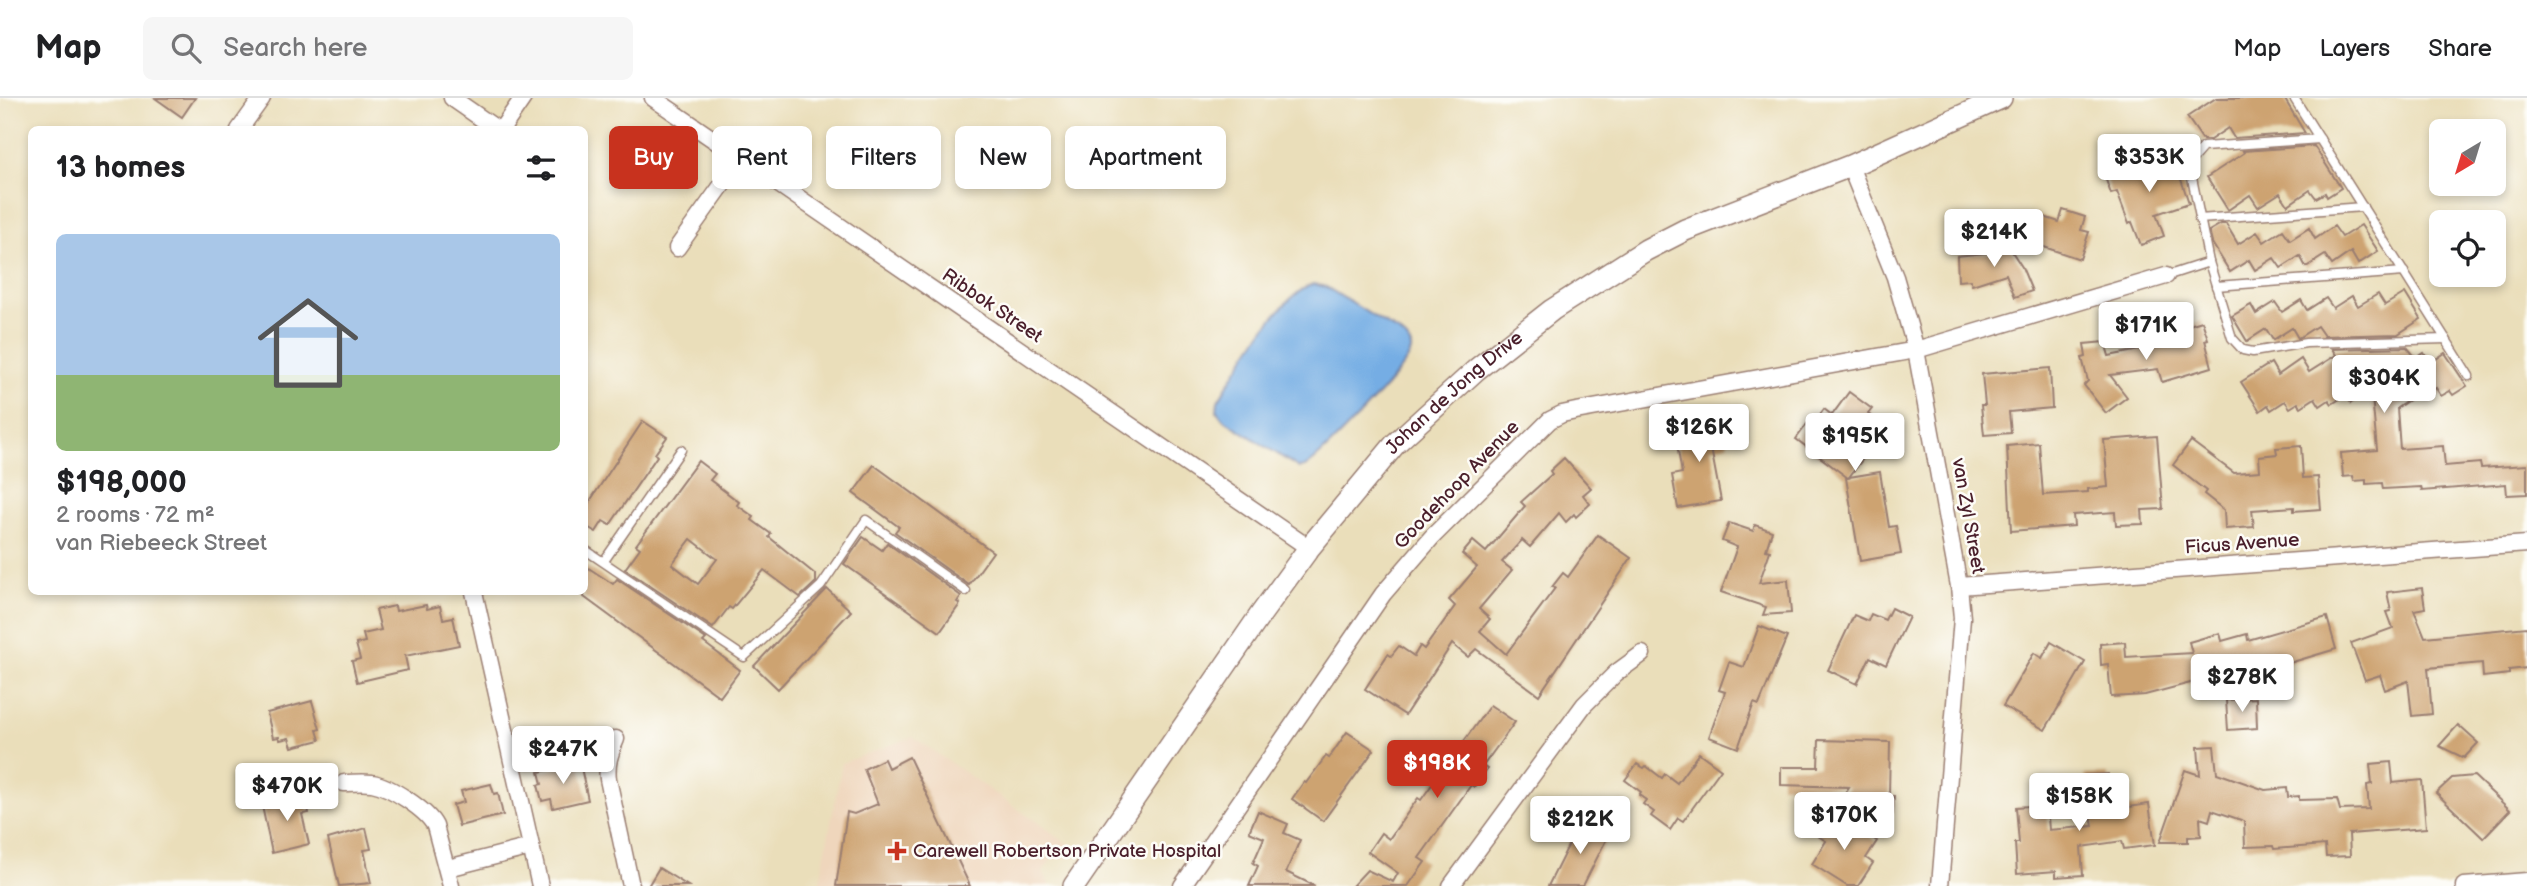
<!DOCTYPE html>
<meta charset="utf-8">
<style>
:root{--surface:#fff;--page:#f6f6f6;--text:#202124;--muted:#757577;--line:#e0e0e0;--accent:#c8321e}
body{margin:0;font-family:"Balsamiq Sans",sans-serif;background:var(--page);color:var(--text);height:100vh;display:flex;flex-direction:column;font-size:26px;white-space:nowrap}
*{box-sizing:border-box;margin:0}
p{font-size:23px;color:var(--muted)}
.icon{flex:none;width:38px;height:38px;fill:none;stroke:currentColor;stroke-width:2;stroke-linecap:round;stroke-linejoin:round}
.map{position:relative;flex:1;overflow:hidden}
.drawer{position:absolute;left:28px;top:28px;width:560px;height:469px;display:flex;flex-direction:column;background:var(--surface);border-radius:10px;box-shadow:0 4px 10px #0003}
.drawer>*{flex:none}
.top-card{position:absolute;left:609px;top:28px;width:665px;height:63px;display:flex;gap:14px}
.needle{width:46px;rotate:218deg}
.fabs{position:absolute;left:2429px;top:21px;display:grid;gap:14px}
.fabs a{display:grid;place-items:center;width:77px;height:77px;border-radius:10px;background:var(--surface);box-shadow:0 4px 10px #0003;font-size:35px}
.price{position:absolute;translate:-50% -60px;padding:0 16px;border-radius:7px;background:#fff;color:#222;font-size:23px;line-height:46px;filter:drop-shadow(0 2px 4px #0008)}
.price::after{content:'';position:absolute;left:50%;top:42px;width:21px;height:16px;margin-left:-10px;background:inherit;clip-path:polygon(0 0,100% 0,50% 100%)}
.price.selected{background:var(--accent);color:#fff}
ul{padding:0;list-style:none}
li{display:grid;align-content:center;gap:14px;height:371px;padding:0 28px}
li span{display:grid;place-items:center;height:217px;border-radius:10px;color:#555}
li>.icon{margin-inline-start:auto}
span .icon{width:126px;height:126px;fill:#fffc;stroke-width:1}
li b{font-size:30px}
h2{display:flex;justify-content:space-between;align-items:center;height:84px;padding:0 28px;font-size:30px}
.chip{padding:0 24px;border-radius:10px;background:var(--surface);box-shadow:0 4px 10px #0003;font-size:24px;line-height:63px}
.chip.selected{background:var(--accent);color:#fff}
header{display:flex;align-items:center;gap:42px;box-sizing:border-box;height:98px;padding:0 35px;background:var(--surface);border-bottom:2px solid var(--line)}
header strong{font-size:33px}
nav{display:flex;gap:38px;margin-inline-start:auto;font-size:24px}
.search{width:490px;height:63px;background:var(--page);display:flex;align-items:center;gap:18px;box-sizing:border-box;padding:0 24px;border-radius:10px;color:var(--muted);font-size:26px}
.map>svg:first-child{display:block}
.built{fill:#efd6bc}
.water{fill:#74ade4;stroke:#5f6688;stroke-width:2}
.building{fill:#cda371;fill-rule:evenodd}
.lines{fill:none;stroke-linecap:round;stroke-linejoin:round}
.service-casing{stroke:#9a7e72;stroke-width:11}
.minor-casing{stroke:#9a7e72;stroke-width:19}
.tertiary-casing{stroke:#9a7e72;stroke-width:24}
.service{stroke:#fff;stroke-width:8}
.minor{stroke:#fff;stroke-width:16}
.tertiary{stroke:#fff;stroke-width:21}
.poi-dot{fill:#c8321e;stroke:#fdfcf7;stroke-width:2.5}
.labels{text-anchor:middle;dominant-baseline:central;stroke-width:5;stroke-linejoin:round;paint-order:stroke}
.street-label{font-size:19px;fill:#4a1f2b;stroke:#fdfcf7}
.poi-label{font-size:19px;fill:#4a1f2b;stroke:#fdfcf7;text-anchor:start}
</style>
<header>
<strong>Map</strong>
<div class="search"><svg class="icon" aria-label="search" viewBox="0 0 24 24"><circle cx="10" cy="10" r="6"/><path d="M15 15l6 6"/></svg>Search here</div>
<nav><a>Map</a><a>Layers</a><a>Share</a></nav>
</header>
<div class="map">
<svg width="2527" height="788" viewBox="0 0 2527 788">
<rect width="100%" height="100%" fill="#fdfcf7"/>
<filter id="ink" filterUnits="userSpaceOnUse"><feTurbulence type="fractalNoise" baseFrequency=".0143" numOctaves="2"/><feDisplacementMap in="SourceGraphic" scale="14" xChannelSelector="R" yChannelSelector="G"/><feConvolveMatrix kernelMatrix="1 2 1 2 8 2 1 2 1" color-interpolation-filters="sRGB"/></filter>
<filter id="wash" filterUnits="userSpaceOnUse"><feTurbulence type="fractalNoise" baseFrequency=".00686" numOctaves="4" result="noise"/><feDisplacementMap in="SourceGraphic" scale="28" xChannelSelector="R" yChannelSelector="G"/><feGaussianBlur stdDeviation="1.57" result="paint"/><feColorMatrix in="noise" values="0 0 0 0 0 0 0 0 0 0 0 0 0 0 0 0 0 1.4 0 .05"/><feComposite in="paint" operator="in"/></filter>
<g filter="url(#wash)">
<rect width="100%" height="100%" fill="#eadeba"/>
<!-- built -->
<path class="built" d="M913 639 1076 751 1068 760 1054 758 1043 773 1050 788H819L842 665Z"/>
<!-- water -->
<path class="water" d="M1313 186 1326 189 1400 235C1406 240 1412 244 1411 253 1410 268 1325 354 1309 366 1304 370 1305 369 1299 370L1223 321 1217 313 1218 303C1239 269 1276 201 1313 186Z"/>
<g id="blocks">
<!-- building -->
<g class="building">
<path d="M155 0H195L182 19Z"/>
<path d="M2216 0H2284L2305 35 2234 40 2228 30 2210 42H2203L2187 19Z"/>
<path d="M2314 48 2341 90 2327 99 2325 95 2316 100 2310 92 2288 107 2280 95 2258 109 2250 97 2228 112 2207 79 2244 55 2243 53Z"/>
<path d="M2172 55 2189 105 2156 116 2164 138 2141 147 2132 124 2129 126 2117 94 2111 96 2105 79Z"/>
<path d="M2063 112 2085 119 2081 132 2089 134 2080 161 2026 143 2035 116 2059 124Z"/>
<path d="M2221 126H2226L2238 146 2257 134 2264 144 2283 132 2290 142 2309 130 2315 141 2334 128 2342 139 2361 127 2378 153 2358 166 2351 154 2332 167 2325 157 2306 169 2300 158 2281 170 2274 160 2255 172 2249 162 2230 174 2212 145 2209 133Z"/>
<path d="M2007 146 2022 169 2032 193 2015 199 2006 176 1972 187 1970 182 1958 183 1957 158 1995 154Z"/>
<path d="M2405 195 2421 221 2398 236 2324 238 2317 228 2298 240 2292 230 2273 242 2266 231 2247 243 2232 218 2251 207 2256 216 2275 204 2282 214 2301 202 2307 212 2326 200 2333 210 2352 198 2358 208 2378 196 2385 207Z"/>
<path d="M2202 223 2208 241 2205 242 2212 269 2162 284 2158 271 2110 277 2127 299 2106 315 2084 287 2088 283 2082 260 2086 259 2084 246 2105 244 2109 258 2160 248 2157 237Z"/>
<path d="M2407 249 2416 260 2424 255 2430 265 2445 255 2467 288 2453 297 2450 293 2441 298 2436 290 2421 300 2419 295 2397 310 2400 351 2443 348 2445 368 2480 365 2481 370 2527 367V396L2507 397 2506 386 2422 393 2421 389 2383 391 2382 385 2366 386V382L2354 383 2353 378 2343 379 2341 355 2377 352 2372 298 2362 304 2359 300 2351 305 2346 297 2332 306 2329 302 2320 308 2315 300 2301 309 2298 305 2290 310 2285 303 2271 312 2268 307 2260 313 2241 284 2271 265 2278 277 2301 261 2309 274 2336 257 2332 251Z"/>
<path d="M2050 270 2052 310 2009 314 2011 335 1984 337 1981 307H1985L1982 276Z"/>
<path d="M1849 294 1872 311 1868 316 1876 322 1865 336 1876 344 1849 379 1880 374 1889 429 1896 428 1901 456 1860 463 1846 380H1848L1796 341 1810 322 1814 325 1824 311 1832 317Z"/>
<path d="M1723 319 1728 347 1711 350 1721 403 1678 410 1672 377 1682 375 1675 336 1701 331 1700 323Z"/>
<path d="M643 323 667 339 655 356 657 358 610 427 603 423 596 434 584 427V412Z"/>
<path d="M2157 338 2163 411 2142 412 2143 426 2116 427 2115 414 2073 417 2074 428 2011 433 2007 348 2039 345 2043 397 2088 394V391L2108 389 2104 342Z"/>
<path d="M2191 343 2234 375 2260 373 2259 358 2277 356 2276 350 2301 348 2303 380 2318 379 2321 411 2294 413V409L2252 412 2254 429 2225 431 2224 412 2204 396 2206 393 2173 367Z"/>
<path d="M1564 360 1591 390 1583 397 1590 406 1576 419 1574 416 1566 424 1559 415 1530 449 1522 442 1502 464 1512 472 1479 511 1490 521 1480 533 1506 556 1555 490 1552 489 1563 475 1568 479 1598 437 1631 460 1539 597 1476 551 1468 559 1452 546 1405 617 1365 591 1388 556 1391 558 1399 548 1414 558 1420 548 1424 551 1455 508 1449 502 1477 469 1462 456 1473 443 1486 454 1525 408 1521 404 1552 376 1550 373Z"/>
<path d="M698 363 715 376 710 382 739 404 737 407 754 419 752 422 771 436 769 439 816 477V484L800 499 764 472 732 511 729 509 713 530 625 471 640 450 636 447ZM691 441 717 461 698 486 672 466Z"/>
<path d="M874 367 993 454 969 487 895 434 899 429 853 395Z"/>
<path d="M1729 425 1753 433 1755 427 1772 433 1766 452 1770 453 1759 485 1788 482 1791 515 1763 517 1766 509 1721 494 1737 449 1722 443Z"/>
<path d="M863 439 882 452 887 445 961 498 957 504 960 506 940 534 844 466Z"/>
<path d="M584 467 613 486 617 481 706 541 703 544 740 572 720 599 584 499Z"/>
<path d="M2422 490 2425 510 2414 512 2425 539 2527 529V570L2509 572V576L2483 579 2482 565 2428 570 2432 616 2412 618 2408 583 2385 592 2380 577 2365 582 2351 545 2393 530 2387 514 2391 513 2387 494Z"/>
<path d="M827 491 851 513 778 591 754 568Z"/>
<path d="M426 507 427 511 440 508 443 521 453 519 459 547 405 558 408 572 357 584 352 563 360 561 356 546 365 544 363 536 381 532 376 512 395 508 396 513Z"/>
<path d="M1891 510 1909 519 1886 567 1870 559 1857 586 1828 572 1854 517 1868 523 1871 516 1885 522Z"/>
<path d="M2327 519 2336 551 2276 569 2274 563 2145 597 2111 599 2108 566 2101 567 2100 546 2125 544 2126 559 2192 555 2189 544 2220 535 2222 543 2247 536 2248 542Z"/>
<path d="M1759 528 1787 539 1759 607 1754 605 1738 650 1709 639 1725 594 1719 592 1729 564 1744 569Z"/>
<path d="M2051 544 2085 564 2045 632 2003 608 2034 555 2042 560Z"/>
<path d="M2256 600 2257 630 2228 632 2226 602Z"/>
<path d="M312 603 320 631 317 632 320 642 292 649 289 640 280 642 279 639 273 640 267 615Z"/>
<path d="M1490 607 1515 624 1483 668 1487 671 1474 689 1471 687 1419 760 1425 764 1408 788H1352L1367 772 1393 784 1398 775 1368 754 1381 735 1389 741 1418 700 1421 702 1438 678 1421 666 1436 645 1454 657Z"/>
<path d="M2458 627 2478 645 2464 660 2439 648Z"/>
<path d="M1347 634 1374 652 1323 723 1292 701 1304 684 1306 685 1326 658 1329 660Z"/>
<path d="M1819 642 1890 644 1889 698H1894L1893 716 1834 712 1849 689 1781 687V669H1818Z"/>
<path d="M2214 648 2217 675 2265 692 2287 690 2288 699 2299 698V702L2337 701 2340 712 2369 711 2367 687 2372 686 2370 666 2391 664 2393 685 2422 682 2426 730 2349 736 2350 758 2326 759 2325 747 2274 751 2273 748 2245 749 2244 723 2212 712 2209 723 2200 720 2201 738 2188 739V744H2160L2185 672 2200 677 2198 649Z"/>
<path d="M1699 655 1721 671 1683 723 1678 720 1670 732 1651 718 1654 714 1643 706 1646 702 1639 697 1641 694 1625 682 1637 666 1644 670 1646 668 1662 680 1665 676 1677 685Z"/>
<path d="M909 659 970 788H836L847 714 854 716 878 706 864 671 884 661 888 670Z"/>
<path d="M580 665 588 702 553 710 551 701 542 703 538 687 542 686 539 674Z"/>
<path d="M2108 676V712L2149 706 2155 747 2124 751 2122 743 2081 749 2083 777 2056 779V773L2017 776 2015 745H2019L2016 709 2047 707 2049 732 2093 728 2088 697H2086L2085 677Z"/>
<path d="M2474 678 2510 712 2483 740 2436 695 2452 680Z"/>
<path d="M491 686 494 696 498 695 503 717 459 728 453 707 464 704 461 693Z"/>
<path d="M305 694 309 715 302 716 309 746 272 755 262 708 286 703 285 699Z"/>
<path d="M1258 713 1288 726 1284 735 1300 742 1286 774 1315 788H1249L1258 768 1253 765 1264 740 1249 734Z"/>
<path d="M1832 715 1877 743 1866 760 1873 765 1858 788H1847L1812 766 1826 743 1818 738Z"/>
<path d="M1581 722 1609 736 1583 788H1548Z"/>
<path d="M366 730 371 751 364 752 371 785 339 788 328 741Z"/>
<path d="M659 770 688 788H648Z"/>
</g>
</g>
</g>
<g filter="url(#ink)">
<use href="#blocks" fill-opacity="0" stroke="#9a7e72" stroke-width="2"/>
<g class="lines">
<!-- service casing -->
<g class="service-casing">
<g id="service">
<path d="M2294 0 2469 278"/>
<path d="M2320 41 2203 49 2189 65 2209 164 2232 240 2243 252 2253 254 2306 245 2446 241"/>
<path d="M2199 121 2363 109"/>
<path d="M2166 178 2209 164"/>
<path d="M2216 188 2404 174"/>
<path d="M584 451 744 559 821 488 866 422 966 493"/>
<path d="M604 463 681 352"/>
</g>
</g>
<!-- minor casing -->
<g class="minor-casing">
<g id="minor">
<path d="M452 0 498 32"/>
<path d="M653 0 1309 450"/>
<path d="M239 32 262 0"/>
<path d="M501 32 523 0"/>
<path d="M1850 68 1895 179 1916 252 1959 488 1962 520 1940 788"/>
<path d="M677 150 740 62"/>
<path d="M1959 488 2527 446"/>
<path d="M474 494 540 788"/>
<path d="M616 641C610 655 606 666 608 681L631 788"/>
<path d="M344 685C353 685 363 684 372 685 390 688 427 712 435 728L451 788"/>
<path d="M448 770 531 749"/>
<path d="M1182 788 1383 496 1432 439 1550 322 1562 316 1576 313 1916 252 2166 178"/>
<path d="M1451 788 1584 607 1616 575 1642 556"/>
<path d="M2464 788 2527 783"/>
</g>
</g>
<!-- tertiary casing -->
<g class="tertiary-casing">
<g id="tertiary">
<path id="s1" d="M1074 788 1261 516 1309 450 1396 345 1477 271 1552 212 1646 152 1685 132 1850 68 2001 0"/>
</g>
</g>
<!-- service -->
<use href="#service" class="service"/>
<!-- minor -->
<use href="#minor" class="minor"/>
<!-- tertiary -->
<use href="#tertiary" class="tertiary"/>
</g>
</g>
<!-- markers -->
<path class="poi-dot" d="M893.5 742.5h7v7h7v7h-7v7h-7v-7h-7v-7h7z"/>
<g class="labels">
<!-- street labels -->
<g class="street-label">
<text transform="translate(992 208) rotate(34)">Ribbok Street</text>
<text stroke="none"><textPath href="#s1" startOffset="625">Johan de Jong Drive</textPath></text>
<text transform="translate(1457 387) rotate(-46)">Goodehoop Avenue</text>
<text transform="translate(1968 418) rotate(80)">van Zyl Street</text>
<text transform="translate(2242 446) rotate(-4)">Ficus Avenue</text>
</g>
<!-- poi labels -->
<g class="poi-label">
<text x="913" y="753">Carewell Robertson Private Hospital</text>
</g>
</g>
</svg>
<div class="fabs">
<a><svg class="needle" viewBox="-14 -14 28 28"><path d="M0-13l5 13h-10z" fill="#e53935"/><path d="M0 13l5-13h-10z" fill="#757577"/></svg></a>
<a><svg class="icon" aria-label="locate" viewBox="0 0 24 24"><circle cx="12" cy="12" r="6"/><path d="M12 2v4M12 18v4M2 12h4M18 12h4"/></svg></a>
</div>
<b class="price" style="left:2149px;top:96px">$353K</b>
<b class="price" style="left:1994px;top:171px">$214K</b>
<b class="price" style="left:2146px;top:264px">$171K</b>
<b class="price" style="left:2384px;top:317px">$304K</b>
<b class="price" style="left:1699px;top:366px">$126K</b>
<b class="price" style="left:1855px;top:375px">$195K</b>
<b class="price" style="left:2242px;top:616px">$278K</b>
<b class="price" style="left:563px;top:688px">$247K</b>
<b class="price selected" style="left:1437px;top:702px">$198K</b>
<b class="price" style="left:287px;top:725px">$470K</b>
<b class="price" style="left:2079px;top:735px">$158K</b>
<b class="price" style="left:1844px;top:754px">$170K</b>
<b class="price" style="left:1580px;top:758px">$212K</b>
<div class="top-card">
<a class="chip selected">Buy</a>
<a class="chip">Rent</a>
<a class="chip">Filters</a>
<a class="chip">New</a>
<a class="chip">Apartment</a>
</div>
<section class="drawer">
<h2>13 homes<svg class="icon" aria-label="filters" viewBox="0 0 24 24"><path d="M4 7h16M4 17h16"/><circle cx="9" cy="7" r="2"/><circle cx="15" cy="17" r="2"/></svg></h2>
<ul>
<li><span style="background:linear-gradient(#a9c7e8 65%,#8fb573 0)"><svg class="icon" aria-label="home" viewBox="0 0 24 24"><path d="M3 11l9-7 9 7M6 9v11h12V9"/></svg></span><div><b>$198,000</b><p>2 rooms · 72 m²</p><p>van Riebeeck Street</p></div></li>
</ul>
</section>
</div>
